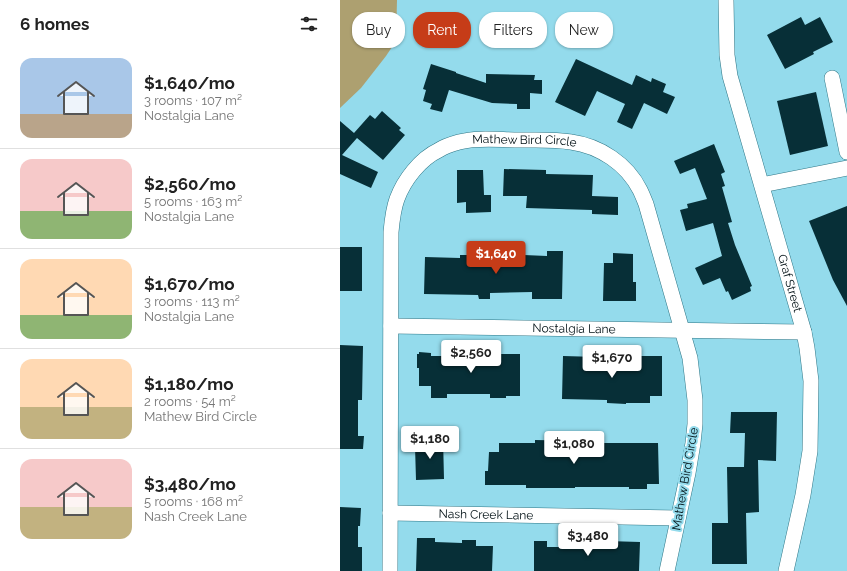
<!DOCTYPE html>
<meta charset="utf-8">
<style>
:root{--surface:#fff;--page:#f2f2f2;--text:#222;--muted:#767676;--line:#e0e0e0;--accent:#c63c18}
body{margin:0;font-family:Raleway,sans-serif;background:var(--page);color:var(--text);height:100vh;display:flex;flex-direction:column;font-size:15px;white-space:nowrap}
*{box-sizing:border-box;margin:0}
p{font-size:13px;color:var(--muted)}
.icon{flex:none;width:22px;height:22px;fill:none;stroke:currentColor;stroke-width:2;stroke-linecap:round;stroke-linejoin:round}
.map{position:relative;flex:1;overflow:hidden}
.details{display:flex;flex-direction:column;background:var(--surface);width:340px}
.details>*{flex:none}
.top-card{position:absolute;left:12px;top:12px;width:380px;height:36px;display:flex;gap:8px}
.price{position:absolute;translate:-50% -34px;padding:0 9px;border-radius:4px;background:#fff;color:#222;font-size:13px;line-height:26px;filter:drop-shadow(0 1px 2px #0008)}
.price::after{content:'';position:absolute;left:50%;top:24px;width:12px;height:9px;margin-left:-6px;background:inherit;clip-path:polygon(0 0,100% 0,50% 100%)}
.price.active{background:var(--accent);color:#fff}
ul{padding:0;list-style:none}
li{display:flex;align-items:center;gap:12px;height:100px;padding:0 20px}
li+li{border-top:1px solid var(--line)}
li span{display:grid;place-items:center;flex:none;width:112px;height:80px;border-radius:12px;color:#555}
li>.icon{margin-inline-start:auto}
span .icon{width:48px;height:48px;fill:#fffc;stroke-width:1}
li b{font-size:17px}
h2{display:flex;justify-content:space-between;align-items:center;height:48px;padding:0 20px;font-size:17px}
.tag{padding:0 14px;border-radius:16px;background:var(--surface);box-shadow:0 1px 3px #0004;font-size:14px;line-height:36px}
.tag.active{background:var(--accent);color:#fff}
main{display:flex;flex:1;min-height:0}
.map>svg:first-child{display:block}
.green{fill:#ada070}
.building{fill:#072f37}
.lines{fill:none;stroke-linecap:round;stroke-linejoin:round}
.street-casing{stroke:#2e7686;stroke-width:16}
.street{stroke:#fff;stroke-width:15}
.labels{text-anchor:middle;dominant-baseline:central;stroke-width:4;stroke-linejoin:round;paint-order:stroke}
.street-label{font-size:12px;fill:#000f14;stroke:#94dbec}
</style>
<main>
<section class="details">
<h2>6 homes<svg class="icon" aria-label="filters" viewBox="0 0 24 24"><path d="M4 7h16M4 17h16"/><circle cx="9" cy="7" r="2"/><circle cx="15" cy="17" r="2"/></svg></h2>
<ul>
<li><span style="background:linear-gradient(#a9c7e8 70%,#b9a48a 0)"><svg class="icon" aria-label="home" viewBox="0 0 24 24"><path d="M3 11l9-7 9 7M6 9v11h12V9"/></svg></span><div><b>$1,640/mo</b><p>3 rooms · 107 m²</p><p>Nostalgia Lane</p></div></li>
<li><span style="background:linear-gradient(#f6c9c9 65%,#8fb573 0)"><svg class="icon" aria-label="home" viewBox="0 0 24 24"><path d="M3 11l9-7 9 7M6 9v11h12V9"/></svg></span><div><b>$2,560/mo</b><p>5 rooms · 163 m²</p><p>Nostalgia Lane</p></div></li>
<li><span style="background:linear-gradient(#ffd9b3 70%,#8fb573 0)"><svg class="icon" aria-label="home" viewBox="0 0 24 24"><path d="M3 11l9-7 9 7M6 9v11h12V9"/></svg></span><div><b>$1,670/mo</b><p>3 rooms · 113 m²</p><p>Nostalgia Lane</p></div></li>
<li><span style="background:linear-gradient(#ffd9b3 60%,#c2b280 0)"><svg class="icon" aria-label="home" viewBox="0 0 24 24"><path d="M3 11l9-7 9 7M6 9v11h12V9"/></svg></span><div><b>$1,180/mo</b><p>2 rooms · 54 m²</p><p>Mathew Bird Circle</p></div></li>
<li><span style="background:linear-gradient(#f6c9c9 60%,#c2b280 0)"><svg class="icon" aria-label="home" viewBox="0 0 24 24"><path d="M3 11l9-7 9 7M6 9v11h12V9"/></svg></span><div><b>$3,480/mo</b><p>5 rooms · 168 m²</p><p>Nash Creek Lane</p></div></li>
</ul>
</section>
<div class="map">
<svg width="507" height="571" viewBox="0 0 507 571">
<rect width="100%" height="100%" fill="#94dbec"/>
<!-- green -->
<path class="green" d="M0 0H57L56 41 46 56 21 88 0 108Z"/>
<!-- building -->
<g class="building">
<path d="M461 17 465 25 480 17 493 42 473 52 474 54 445 69 427 35Z"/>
<path d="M236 59 292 85 296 75 311 82 312 78 326 84 323 92 335 97 327 114 304 103 292 129 277 122 285 104 257 91 245 116 215 102Z"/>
<path d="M91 64 116 72V73L146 83V74L195 75 194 80H202V94L190 93V109H177V104L152 103 109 90 102 112 90 109 92 104 83 101 86 90 83 89Z"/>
<path d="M476 92 488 146 450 155 437 101Z"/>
<path d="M42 111 61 128 59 130 65 135 43 160 17 138 2 155 38 172 31 188 0 174V121L14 133 30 115 35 119Z"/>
<path d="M374 144 385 172 381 174 385 186 382 187 392 222 388 223 395 245 412 286 410 287 411 291 392 300 388 291 386 292 380 278 363 285 355 268 382 256 373 223 346 231 340 210 348 208 347 204 367 199 355 168 340 174 334 161Z"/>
<path d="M164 169 206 170V174L253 175 252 196 278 197V215L252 214V210L186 208 187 196H163Z"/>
<path d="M117 170H143L144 195H151V212L126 213V202L117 203Z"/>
<path d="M507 206V306L493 280 469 221Z"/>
<rect x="0" y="247" width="22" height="44"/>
<path d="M207 251H223L222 299H192V292L150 293V299H139L138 295 84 294 85 257 120 258V255H163V252H184V255L207 256Z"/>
<path d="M273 253 293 254V282H296V301H263L264 263H273Z"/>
<path d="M0 345 23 346 22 400H18V436H24L23 449H0Z"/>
<path d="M79 352 91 353V356H112V354H180V396H166V398H150V394H107V398H91V386H79V368H77V354H79Z"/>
<path d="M258 355 270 356V359L299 361V356H322V396H310V403H286V404L267 403V400L222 399 223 356 258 357Z"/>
<path d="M391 412H437L436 461 418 460 419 512 406 513 407 564H372V523H388L387 467H404L405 433H390Z"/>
<path d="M103 438 104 479 76 480 75 446H84V439Z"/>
<path d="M195 440 246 441V443H318L319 484H307V489H289V487H235V488H186V485H145V471H148L149 452H159V443H195Z"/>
<path d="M0 507 21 508 20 526H18V547H22V571H0Z"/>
<path d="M77 538H95V542L122 543V540H136V546H153L152 571H76Z"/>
<path d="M194 541H207V547H236V545H253V543L267 544V541L300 542 299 571H194Z"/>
</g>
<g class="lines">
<!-- street casing -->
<g class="street-casing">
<g id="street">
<path id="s1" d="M386 0 387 55 390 76 464 332 467 348 471 381 470 451 463 495 446 571"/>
<path d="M492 78 507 152"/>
<path d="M422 185 507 168"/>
<path id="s2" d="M51 326 464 332"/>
<path id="s3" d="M50 513 338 518"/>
<path id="s4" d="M50 571 51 232C52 221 53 210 57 199 64 180 80 159 99 150 105 146 112 144 119 142 138 137 160 140 179 140 196 140 214 139 231 142 260 146 287 164 300 190 302 194 304 199 306 204L350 358 355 400V424L353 443 348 473 327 571"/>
</g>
</g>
<!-- street -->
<use href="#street" class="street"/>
</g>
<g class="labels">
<!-- street labels -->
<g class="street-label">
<text stroke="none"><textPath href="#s4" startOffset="526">Mathew Bird Circle</textPath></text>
<text stroke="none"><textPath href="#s1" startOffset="292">Graf Street</textPath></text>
<text stroke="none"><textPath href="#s2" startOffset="183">Nostalgia Lane</textPath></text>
<text transform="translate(345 479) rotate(-80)">Mathew Bird Circle</text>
<text stroke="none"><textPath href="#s3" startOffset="96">Nash Creek Lane</textPath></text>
</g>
</g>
</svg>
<b class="price active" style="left:156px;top:275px">$1,640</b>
<b class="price" style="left:131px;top:374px">$2,560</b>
<b class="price" style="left:272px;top:379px">$1,670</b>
<b class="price" style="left:90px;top:460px">$1,180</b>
<b class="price" style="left:234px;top:465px">$1,080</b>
<b class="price" style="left:248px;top:557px">$3,480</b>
<div class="top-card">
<a class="tag">Buy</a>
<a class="tag active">Rent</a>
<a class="tag">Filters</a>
<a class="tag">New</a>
</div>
</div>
</main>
